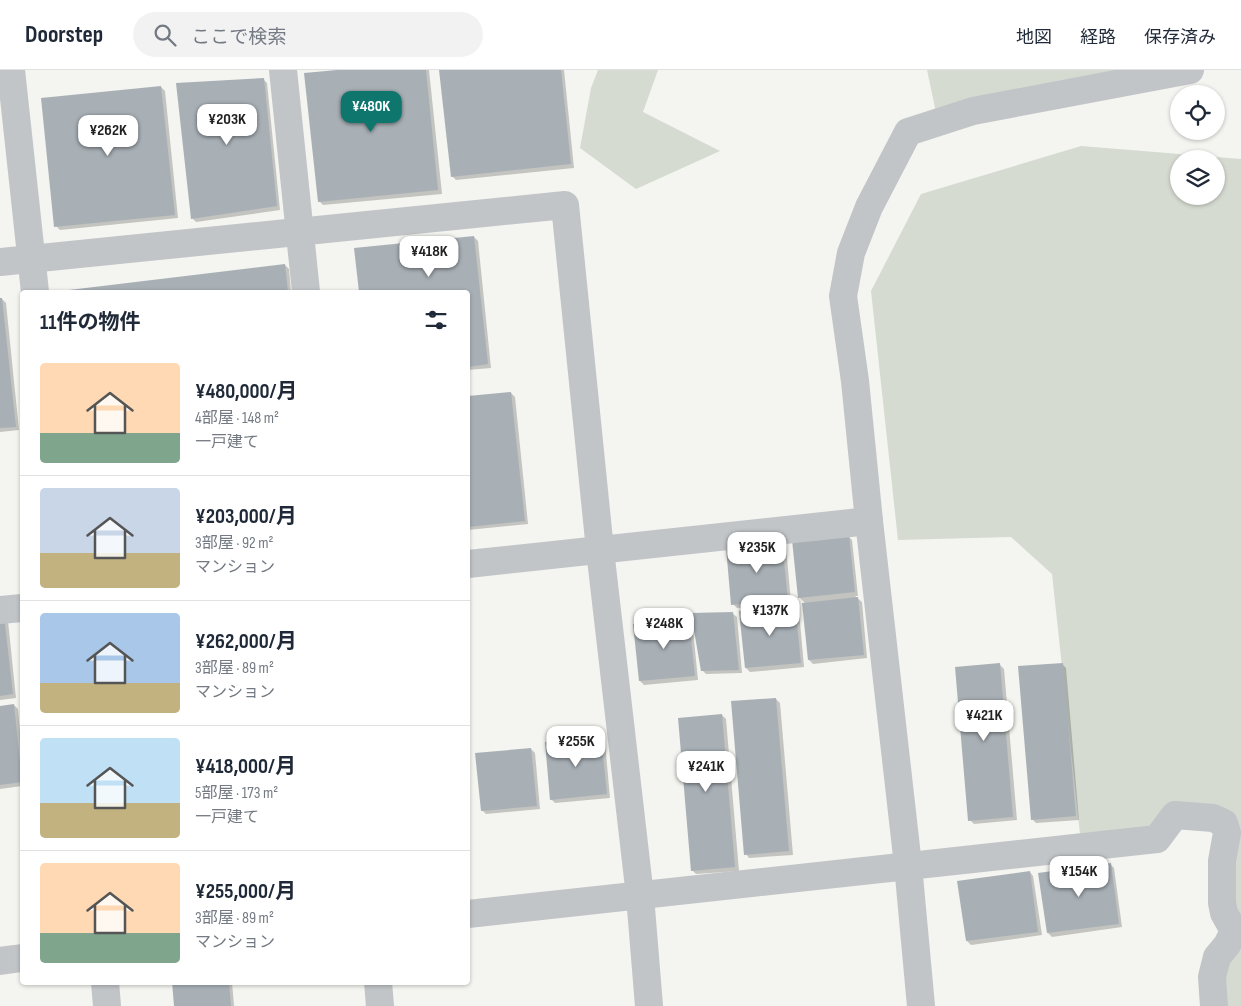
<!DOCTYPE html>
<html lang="ja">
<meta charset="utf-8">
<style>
:root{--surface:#fff;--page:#f2f2f3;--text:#1f2937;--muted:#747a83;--line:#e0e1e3;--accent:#0f766e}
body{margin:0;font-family:"Sofia Sans Condensed","Noto Sans JP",sans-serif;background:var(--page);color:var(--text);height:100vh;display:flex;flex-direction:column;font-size:19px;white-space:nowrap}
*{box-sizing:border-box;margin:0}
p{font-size:16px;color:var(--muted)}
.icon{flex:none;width:28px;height:28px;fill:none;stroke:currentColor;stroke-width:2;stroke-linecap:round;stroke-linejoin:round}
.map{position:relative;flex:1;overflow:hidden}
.panel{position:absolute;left:20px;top:220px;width:450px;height:695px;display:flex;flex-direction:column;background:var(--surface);border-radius:5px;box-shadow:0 1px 4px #0004}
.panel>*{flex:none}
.tools{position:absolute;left:1170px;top:15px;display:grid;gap:10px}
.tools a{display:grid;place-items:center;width:55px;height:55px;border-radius:50%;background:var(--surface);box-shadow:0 1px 4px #0004;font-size:25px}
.price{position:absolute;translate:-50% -42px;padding:0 11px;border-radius:10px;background:#fff;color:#222;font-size:16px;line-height:32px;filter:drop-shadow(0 1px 2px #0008)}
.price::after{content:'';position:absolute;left:50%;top:30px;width:15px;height:11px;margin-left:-8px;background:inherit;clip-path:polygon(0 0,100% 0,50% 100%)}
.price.active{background:var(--accent);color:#fff}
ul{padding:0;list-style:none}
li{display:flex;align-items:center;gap:15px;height:125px;padding:0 20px}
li+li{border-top:1px solid var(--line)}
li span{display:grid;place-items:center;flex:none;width:140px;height:100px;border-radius:5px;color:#555}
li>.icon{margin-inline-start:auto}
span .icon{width:60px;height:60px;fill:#fffc;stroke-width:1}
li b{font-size:21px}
h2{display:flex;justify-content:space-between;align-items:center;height:60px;padding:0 20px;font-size:21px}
header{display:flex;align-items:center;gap:30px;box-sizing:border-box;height:70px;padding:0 25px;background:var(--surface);border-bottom:1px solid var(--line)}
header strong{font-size:24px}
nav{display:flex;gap:28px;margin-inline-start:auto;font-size:18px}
.search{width:350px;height:45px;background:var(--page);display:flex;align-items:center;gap:12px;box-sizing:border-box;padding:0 18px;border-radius:28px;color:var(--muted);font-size:19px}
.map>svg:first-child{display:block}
.green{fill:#d5dbd1;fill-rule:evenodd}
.shadow{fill:#0003}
.building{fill:#a8b0b6}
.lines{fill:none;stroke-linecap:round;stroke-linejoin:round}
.minor{stroke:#c1c5c8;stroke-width:28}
</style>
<header>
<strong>Doorstep</strong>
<div class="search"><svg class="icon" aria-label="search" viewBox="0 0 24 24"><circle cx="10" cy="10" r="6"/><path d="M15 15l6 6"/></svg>ここで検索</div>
<nav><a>地図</a><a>経路</a><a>保存済み</a></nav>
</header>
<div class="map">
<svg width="1241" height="936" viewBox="0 0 1241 936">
<rect width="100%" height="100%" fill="#f4f4f0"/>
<!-- green -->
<g class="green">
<path d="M598 0H658L643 42 720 81 636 119 580 78 591 18Z"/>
<path d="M927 0H1124L938 52Z"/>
<path d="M1081 76 1241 89V936H1218L1230 889 1231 741 1176 734 1151 760 1080 764 1052 504 1011 467 898 470 871 221 921 124ZM1179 89H1216V126H1179Z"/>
</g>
<!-- shadow -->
<g class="shadow">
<path d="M349 0H429L442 124 323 135 319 131Z"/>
<path d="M441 0H564L574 98 456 110 452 106Z"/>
<path d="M263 9 267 13 280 140 196 152 192 148Z"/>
<path d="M161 17 165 21 178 148 60 160 56 156Z"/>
<path d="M474 167 478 171 491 298 468 300V222H360L355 179Z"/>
<path d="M285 195 289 199 291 222H71Z"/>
<path d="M2 229 6 233 19 360 0 362V230Z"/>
<path d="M511 323 515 327 528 454 468 460V328Z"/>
<path d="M848 466 852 470 858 526H855L862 532 867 588 813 594 809 590 805 533 799 527Z"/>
<path d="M782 473 786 477 791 533 737 538 733 534Z"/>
<path d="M795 537 799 541 804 597 750 602 746 598Z"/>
<path d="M733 544 737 547 742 603 706 604 702 600 695 560H693L698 610 644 615 640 611 689 550 695 556Z"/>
<path d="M0 548 8 551 16 628 0 630Z"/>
<path d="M1062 594 1066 598 1079 750 1036 753 1032 749Z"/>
<path d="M1000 595 1004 599 1017 750 974 754 970 750Z"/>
<path d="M776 629 780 633 793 785 749 788 746 784Z"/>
<path d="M14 635 18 639 22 684V716L0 719V637Z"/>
<path d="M722 645 726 649 739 801 696 804 692 800Z"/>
<path d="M601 668 605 672 610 728 555 733 551 729Z"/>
<path d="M531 679 535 683 540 739 486 744 482 740Z"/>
<path d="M1110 794 1114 798 1122 857 1052 867 1048 863Z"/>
<path d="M1030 802 1033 806 1042 865 971 875 967 871Z"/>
<path d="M173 912H232L234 936H176Z"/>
</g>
<!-- building -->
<g class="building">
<path d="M337 0H426L438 120 318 132 304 3Z"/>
<path d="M439 0H561L571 94 451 107Z"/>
<path d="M264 8 277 136 191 149 176 13Z"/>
<path d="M161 16 175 145 54 157 41 28Z"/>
<path d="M474 166 488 294 468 297V222H359L354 178Z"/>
<path d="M285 194 288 222H69V220Z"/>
<path d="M0 228H2L16 357 0 358Z"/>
<path d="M511 322 525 451 468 457V326Z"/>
<path d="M849 465 855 522 798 528 792 470Z"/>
<path d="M782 472 788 530 731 535 726 477Z"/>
<path d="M858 527 864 585 808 590 802 533Z"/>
<path d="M795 535 801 593 745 598 739 541Z"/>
<path d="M733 542 739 600 701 601 691 543Z"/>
<path d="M4 546 13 624 0 626V547Z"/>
<path d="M689 548 695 606 639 611 633 554Z"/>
<path d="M1000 593 1013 747 968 751 955 597Z"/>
<path d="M1063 593 1076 746 1031 750 1018 596Z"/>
<path d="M776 628 789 781 744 785 731 631Z"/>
<path d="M14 634 22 712 0 715V636Z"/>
<path d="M722 644 735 797 691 801 678 648Z"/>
<path d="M601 666 607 724 550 730 545 672Z"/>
<path d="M531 678 537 736 481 741 475 683Z"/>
<path d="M1111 793 1119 854 1047 863 1038 803Z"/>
<path d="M1030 801 1038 862 966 871 957 811Z"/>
<path d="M172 912H229L231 936H174Z"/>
</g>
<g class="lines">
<!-- minor -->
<g class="minor">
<path d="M11 0 35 222"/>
<path d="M283 0 306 222"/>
<path d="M0 192 565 135 600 480 640 826 649 936"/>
<path d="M468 494 869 451"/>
<path d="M0 540 22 538"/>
<path d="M468 844 1157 769 1175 745 1213 748 1224 753 1227 763 1222 791V833L1224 843 1234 861 1227 875 1217 887 1212 907 1214 936"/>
<path d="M0 891 22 888"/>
<path d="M105 912 107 936"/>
<path d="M378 912 380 936"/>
<path d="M921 936 908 795 869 451 855 311 843 226 851 183 869 137 908 62 973 41 1190 0"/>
</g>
</g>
</svg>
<div class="tools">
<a><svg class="icon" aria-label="locate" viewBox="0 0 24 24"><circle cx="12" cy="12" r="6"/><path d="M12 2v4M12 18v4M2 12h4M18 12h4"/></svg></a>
<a><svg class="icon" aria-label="layers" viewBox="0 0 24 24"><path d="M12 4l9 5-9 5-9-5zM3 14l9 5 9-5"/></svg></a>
</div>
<b class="price active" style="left:371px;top:63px">¥480K</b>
<b class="price" style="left:227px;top:76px">¥203K</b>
<b class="price" style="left:108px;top:87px">¥262K</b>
<b class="price" style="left:429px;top:208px">¥418K</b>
<b class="price" style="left:757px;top:504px">¥235K</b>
<b class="price" style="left:770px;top:567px">¥137K</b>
<b class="price" style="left:664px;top:580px">¥248K</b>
<b class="price" style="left:984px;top:672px">¥421K</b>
<b class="price" style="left:576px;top:698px">¥255K</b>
<b class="price" style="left:706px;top:723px">¥241K</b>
<b class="price" style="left:1079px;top:828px">¥154K</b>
<section class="panel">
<h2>11件の物件<svg class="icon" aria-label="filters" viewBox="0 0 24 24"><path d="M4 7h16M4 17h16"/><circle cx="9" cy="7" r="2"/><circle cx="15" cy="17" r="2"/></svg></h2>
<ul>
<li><span style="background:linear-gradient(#ffd9b3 70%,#7fa58c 0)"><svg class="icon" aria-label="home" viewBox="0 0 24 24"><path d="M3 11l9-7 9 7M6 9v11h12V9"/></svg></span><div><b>¥480,000/月</b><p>4部屋 · 148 m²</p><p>一戸建て</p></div></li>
<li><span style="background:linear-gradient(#c9d6e8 65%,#c2b280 0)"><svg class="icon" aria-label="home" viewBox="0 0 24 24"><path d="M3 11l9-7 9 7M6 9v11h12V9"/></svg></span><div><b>¥203,000/月</b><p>3部屋 · 92 m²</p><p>マンション</p></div></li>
<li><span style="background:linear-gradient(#a9c7e8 70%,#c2b280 0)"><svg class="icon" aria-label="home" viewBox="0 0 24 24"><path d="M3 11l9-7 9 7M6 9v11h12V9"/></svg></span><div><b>¥262,000/月</b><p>3部屋 · 89 m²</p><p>マンション</p></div></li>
<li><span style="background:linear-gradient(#bfe0f5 65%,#c2b280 0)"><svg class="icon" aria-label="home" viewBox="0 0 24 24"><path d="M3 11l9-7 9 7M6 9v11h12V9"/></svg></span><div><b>¥418,000/月</b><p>5部屋 · 173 m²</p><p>一戸建て</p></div></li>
<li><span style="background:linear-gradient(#ffd9b3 70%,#7fa58c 0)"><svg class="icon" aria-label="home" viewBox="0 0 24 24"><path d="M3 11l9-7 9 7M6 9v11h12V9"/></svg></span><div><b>¥255,000/月</b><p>3部屋 · 89 m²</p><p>マンション</p></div></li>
</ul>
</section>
</div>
